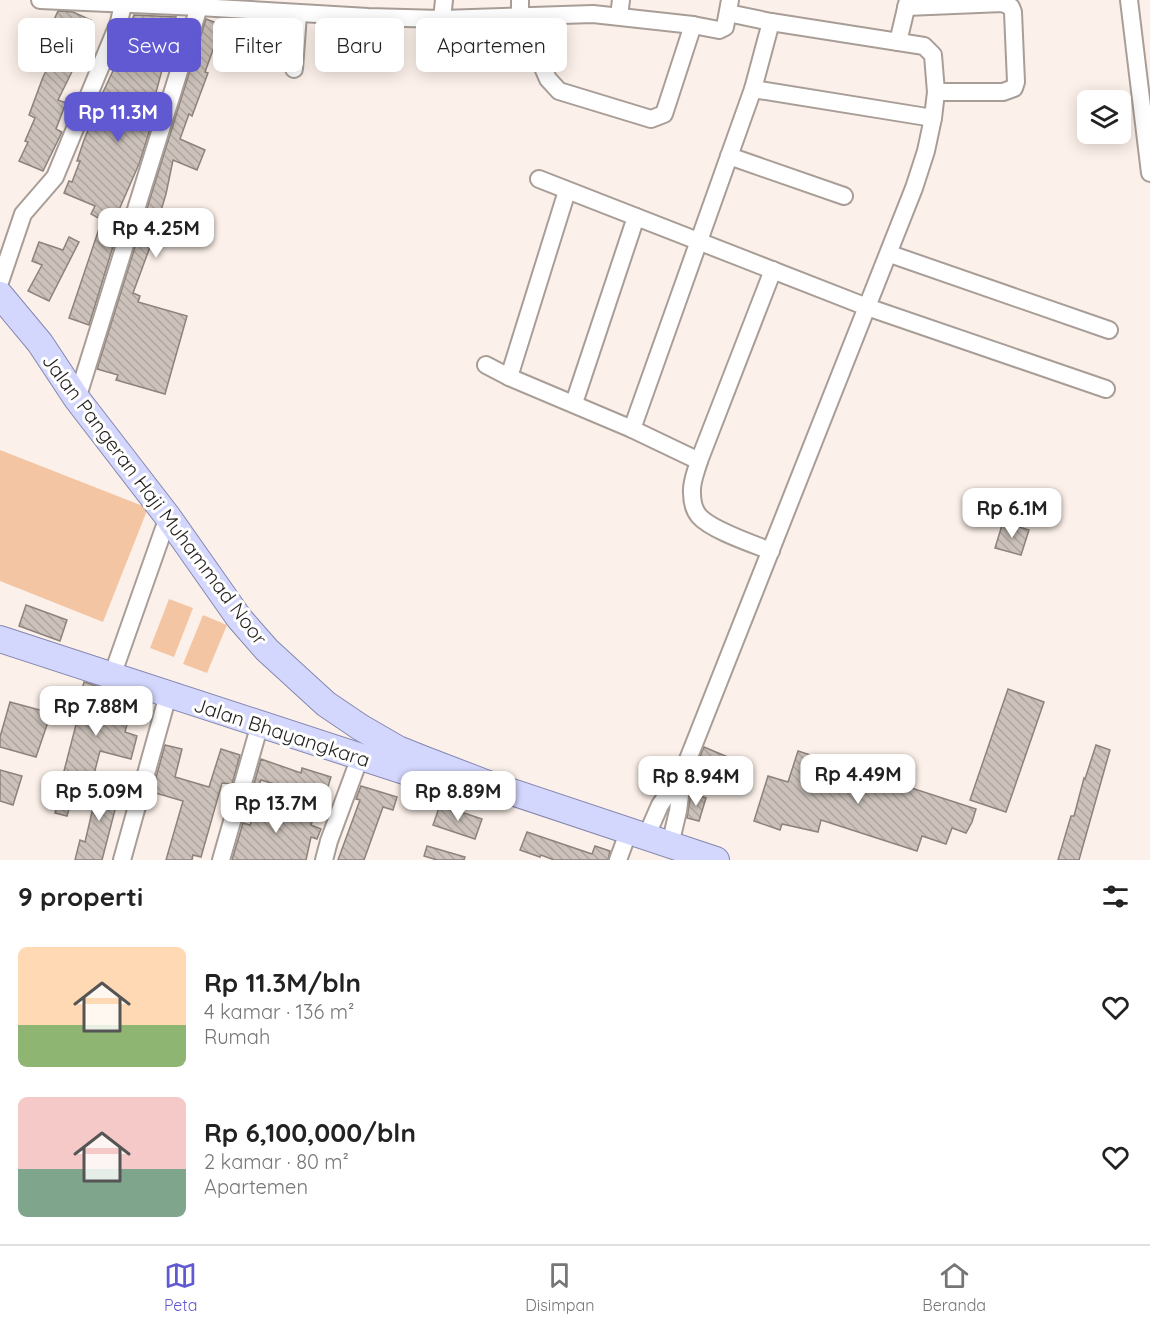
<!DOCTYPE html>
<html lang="id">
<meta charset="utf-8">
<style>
:root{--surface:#fff;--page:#f2f2f2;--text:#222;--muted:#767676;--line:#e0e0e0;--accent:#6159d2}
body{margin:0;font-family:Quicksand,sans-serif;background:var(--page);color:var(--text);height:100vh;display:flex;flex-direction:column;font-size:22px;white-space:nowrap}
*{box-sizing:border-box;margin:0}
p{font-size:20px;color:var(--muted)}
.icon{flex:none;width:33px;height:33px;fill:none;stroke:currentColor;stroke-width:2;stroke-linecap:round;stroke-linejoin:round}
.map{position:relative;height:860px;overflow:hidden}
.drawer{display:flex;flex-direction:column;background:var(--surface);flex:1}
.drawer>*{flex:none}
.hud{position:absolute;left:18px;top:18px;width:600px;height:54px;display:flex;gap:12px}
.fabs{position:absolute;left:1077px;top:90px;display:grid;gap:12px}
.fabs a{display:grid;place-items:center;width:54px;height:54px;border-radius:9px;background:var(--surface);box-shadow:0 3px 15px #0003;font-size:30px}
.price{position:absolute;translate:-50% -51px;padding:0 14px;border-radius:12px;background:#fff;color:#222;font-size:20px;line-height:39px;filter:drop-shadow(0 2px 3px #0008)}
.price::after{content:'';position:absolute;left:50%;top:36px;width:18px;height:14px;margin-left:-9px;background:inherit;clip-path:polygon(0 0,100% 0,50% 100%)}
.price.selected{background:var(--accent);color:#fff}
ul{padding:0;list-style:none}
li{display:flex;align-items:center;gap:18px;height:150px;padding:0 18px}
li span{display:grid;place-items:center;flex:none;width:168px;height:120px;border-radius:9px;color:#555}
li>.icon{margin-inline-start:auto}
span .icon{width:72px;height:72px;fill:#fffc;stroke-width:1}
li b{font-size:26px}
h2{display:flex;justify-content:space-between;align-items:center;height:72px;padding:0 18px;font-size:26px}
.chip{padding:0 21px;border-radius:9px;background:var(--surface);box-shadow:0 3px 15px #0003;font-size:21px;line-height:54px}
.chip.selected{background:var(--accent);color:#fff}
.menu{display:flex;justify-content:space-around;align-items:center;height:84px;border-top:2px solid var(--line);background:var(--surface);font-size:16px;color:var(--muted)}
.menu a{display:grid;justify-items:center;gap:3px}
.menu .selected{color:var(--accent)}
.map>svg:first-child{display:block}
.grass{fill:#f4c5a3}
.building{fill:url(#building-back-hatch);stroke:#8d837d;stroke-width:1.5}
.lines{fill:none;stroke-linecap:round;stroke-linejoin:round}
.street-casing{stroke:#a89e97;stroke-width:20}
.primary-casing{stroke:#8486ae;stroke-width:28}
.street{stroke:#fff;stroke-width:16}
.primary{stroke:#d4d7fd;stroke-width:26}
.labels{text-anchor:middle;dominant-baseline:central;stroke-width:6;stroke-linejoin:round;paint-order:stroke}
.street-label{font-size:20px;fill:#231f1d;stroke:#fff}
</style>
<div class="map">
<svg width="1150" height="860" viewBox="0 0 1150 860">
<defs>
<pattern id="building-back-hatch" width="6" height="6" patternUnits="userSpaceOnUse" patternTransform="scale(1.5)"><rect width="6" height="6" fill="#ccc2bb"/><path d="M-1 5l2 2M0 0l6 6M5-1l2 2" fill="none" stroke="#afa6a0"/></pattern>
</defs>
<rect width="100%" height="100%" fill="#fcf1ea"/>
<!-- grass -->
<g class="grass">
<path d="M0 450 148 508 103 622 0 581Z"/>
<path d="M169 599 193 608 174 657 150 648Z"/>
<path d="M203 615 227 625 207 673 183 664Z"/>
</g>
<!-- building -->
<g class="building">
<path d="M58 11 73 12 91 20 82 39 87 41 58 100 66 103 56 129 62 132 43 171 19 161 28 142 25 141 35 118 29 115 43 77 57 50 40 42 49 23 52 24Z"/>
<path d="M134 15 176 17 154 100 159 101 139 164 111 228 118 230 89 325 69 318 102 220 91 214 95 206 64 193 69 181 72 182 80 161H77L84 140 92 121 90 120 119 58 116 57Z"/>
<path d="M206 19 222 25 205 72 208 73 192 116 189 114 180 139 205 150 197 170 173 160 166 194 156 227 157 228 133 293 140 296 138 302 187 316 165 394 116 380 118 375 97 369Z"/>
<path d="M69 237 79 242 49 301 28 291 42 265 32 261 39 242 63 250Z"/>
<path d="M1003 522 1029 530 1021 555 995 548Z"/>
<path d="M26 605 67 620 60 641 19 626Z"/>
<path d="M84 682 134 698 125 732 137 736 131 759 100 751 93 778 79 775 67 816 55 813 66 772 64 771 78 717 75 716Z"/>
<path d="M1008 689 1044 702 1006 812 970 800Z"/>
<path d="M10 702 51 713 36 757 0 747V737Z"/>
<path d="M165 745 182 749 175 777 209 787 221 749 240 755 232 784 222 783 201 857 193 855 192 860H166L183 801 152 792Z"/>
<path d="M1096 745 1110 750 1079 860H1058L1071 816H1074L1084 778 1085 779Z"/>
<path d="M704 747 730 758 725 769 699 759Z"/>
<path d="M798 751 976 809 972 822 966 833 952 828 946 844 922 836 917 851 821 820 818 832 782 824 780 830 754 821 768 776 788 782Z"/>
<path d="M261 759 301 773 302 768 331 777 324 799 261 780 256 792 252 791Z"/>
<path d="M0 770 22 776 13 805 0 801Z"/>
<path d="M100 778 119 782 114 801 117 802 102 860H75L80 840 85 842Z"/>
<path d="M361 786 397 797 393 810 383 807 364 860H338L360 800 356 799Z"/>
<path d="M691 793 706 798 699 821 687 818Z"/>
<path d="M260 797 314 817 311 825 321 829 317 839 311 837 306 860H232L243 823 250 825Z"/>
<path d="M440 805 482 819 475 839 433 825Z"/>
<path d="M527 832 592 854 595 846 610 851 608 860H554L541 855 540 857 520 850Z"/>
<path d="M427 846 465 857 464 860H437L424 856Z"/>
</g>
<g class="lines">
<!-- street casing -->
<g class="street-casing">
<g id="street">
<path d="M40 0 199 7 368 17 442 19 593 14 693 25 719 30 725 27 730 0"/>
<path d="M520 0V15L548 79 559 91 651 119 664 114 693 25"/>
<path d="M1129 0 1150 173"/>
<path d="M906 7 1003 3 1011 7 1013 12 1016 82 1014 88 1003 92H936"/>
<path d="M619 16 621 0"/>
<path d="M442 19 444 0"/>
<path d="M898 42 908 0"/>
<path d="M294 69 298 14"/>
<path d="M753 89 933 118"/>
<path d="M729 156 844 196"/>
<path d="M539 179 867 307 1106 389"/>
<path d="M890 254 1109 330"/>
<path d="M0 282 23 214 55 177 119 22 124 0"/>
<path d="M486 365 509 377 632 429 699 461"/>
<path d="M509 377 567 191"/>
<path d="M77 399 199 7V0"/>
<path d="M574 403 636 217"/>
<path d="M632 429 753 89 771 22"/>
<path d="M771 551C753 544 711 530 699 516 694 510 692 501 692 493 691 482 696 472 699 461L773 270"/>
<path d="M112 676 168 517"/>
<path d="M646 837 660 805 683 772 914 188 926 151 933 118 936 92 933 55 924 46 771 22 728 13"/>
<path d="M670 845 678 811 683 773"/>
<path d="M122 860 168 695"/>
<path d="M221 860 260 724"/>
<path d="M324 860 329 841 360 757"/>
<path d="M618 860 625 841"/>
</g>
</g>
<!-- primary casing -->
<g class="primary-casing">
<g id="primary">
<path d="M0 295 40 343 77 399 168 517 239 618 267 650 326 704 360 727 398 749 423 759 488 784 716 860"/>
<path d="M0 639 453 787"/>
</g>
</g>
<!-- street -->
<use href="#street" class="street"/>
<!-- primary -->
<use href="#primary" class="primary"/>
</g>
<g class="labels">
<!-- street labels -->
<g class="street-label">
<text transform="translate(155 499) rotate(53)">Jalan Pangeran Haji Muhammad Noor</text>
<text transform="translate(282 732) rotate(18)">Jalan Bhayangkara</text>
</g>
</g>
</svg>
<div class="fabs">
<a><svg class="icon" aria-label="layers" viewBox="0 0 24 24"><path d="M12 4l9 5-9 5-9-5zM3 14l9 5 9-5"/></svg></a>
</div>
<b class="price selected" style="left:118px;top:143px">Rp 11.3M</b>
<b class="price" style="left:156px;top:259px">Rp 4.25M</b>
<b class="price" style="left:1012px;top:539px">Rp 6.1M</b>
<b class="price" style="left:96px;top:737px">Rp 7.88M</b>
<b class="price" style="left:858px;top:805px">Rp 4.49M</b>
<b class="price" style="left:696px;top:807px">Rp 8.94M</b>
<b class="price" style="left:99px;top:822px">Rp 5.09M</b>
<b class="price" style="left:458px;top:822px">Rp 8.89M</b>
<b class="price" style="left:276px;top:834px">Rp 13.7M</b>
<div class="hud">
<a class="chip">Beli</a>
<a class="chip selected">Sewa</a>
<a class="chip">Filter</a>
<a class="chip">Baru</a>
<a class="chip">Apartemen</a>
</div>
</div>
<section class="drawer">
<h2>9 properti<svg class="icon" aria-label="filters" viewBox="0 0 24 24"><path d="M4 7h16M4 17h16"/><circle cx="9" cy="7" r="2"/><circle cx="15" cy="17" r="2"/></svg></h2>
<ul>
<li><span style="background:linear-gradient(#ffd9b3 65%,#8fb573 0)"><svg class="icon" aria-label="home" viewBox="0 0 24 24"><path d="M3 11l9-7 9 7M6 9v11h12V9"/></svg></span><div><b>Rp 11.3M/bln</b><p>4 kamar · 136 m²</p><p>Rumah</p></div><svg class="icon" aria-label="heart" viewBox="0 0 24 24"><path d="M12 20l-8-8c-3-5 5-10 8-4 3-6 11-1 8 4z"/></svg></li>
<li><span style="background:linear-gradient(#f6c9c9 60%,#7fa58c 0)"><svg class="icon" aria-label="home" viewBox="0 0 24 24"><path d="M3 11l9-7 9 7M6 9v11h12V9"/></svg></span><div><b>Rp 6,100,000/bln</b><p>2 kamar · 80 m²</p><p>Apartemen</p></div><svg class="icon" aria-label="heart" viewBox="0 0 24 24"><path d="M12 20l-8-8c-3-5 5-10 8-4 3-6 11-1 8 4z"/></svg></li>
</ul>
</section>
<nav class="menu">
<a class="selected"><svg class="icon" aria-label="map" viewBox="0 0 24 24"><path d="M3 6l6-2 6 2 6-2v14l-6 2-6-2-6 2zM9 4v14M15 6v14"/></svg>Peta</a>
<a><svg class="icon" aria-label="saved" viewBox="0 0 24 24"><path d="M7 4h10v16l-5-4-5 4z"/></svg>Disimpan</a>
<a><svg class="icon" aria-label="home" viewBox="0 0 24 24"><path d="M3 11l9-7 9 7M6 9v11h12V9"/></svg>Beranda</a>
</nav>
